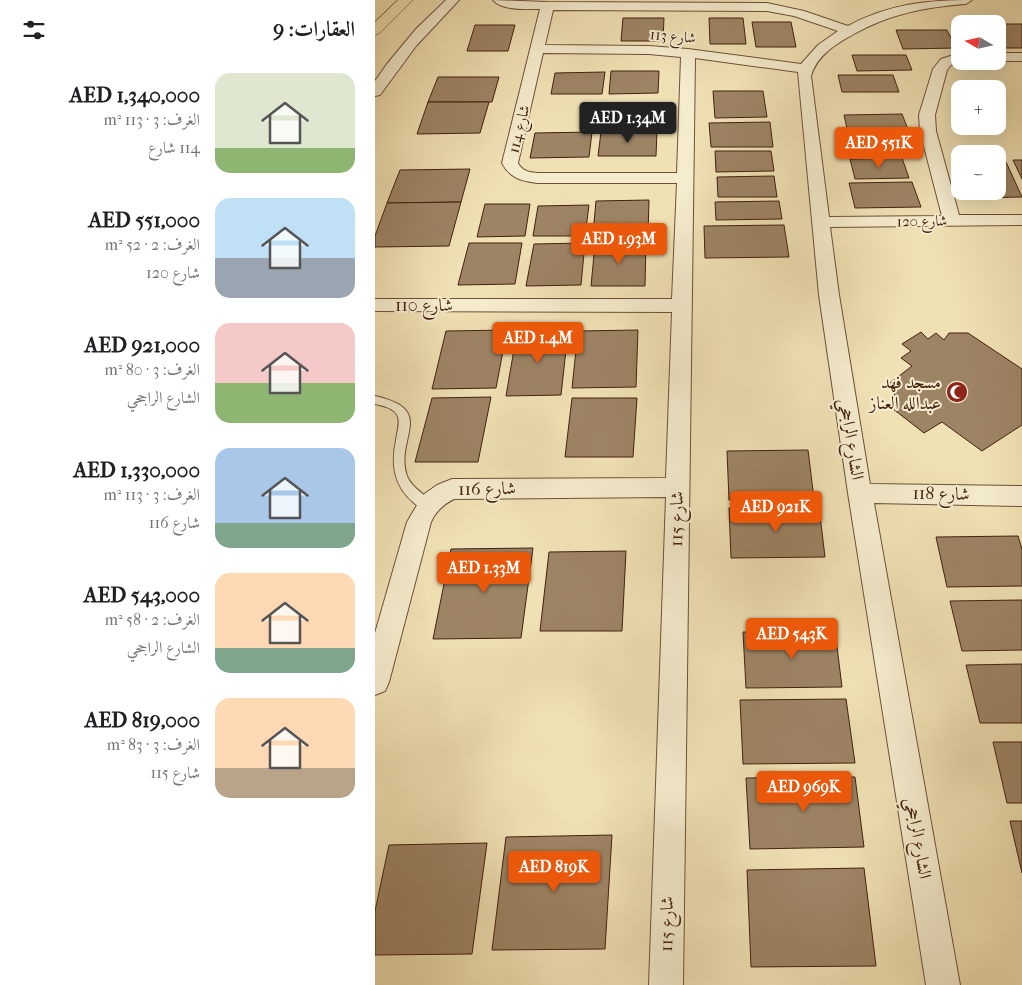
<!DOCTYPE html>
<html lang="ar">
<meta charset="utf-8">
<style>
:root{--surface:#fff;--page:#f2f2f2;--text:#202124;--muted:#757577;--accent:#ea580c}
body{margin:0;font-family:"IM FELL French Canon",Amiri,serif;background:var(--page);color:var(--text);direction:rtl;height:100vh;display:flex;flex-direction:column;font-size:19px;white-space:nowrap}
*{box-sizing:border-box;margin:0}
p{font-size:16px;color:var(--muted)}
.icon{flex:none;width:28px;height:28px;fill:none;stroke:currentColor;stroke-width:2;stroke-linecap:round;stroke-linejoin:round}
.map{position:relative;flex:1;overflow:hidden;direction:ltr}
.panel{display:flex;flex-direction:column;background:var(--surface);width:375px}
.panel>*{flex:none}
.needle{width:32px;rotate:279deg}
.tools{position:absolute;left:576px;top:15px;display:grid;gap:10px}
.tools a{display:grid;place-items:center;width:55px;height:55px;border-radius:10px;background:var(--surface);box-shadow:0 5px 20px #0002;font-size:25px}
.price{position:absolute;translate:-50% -42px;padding:0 11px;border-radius:5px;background:var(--accent);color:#fff;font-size:16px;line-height:32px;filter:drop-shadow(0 1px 2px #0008)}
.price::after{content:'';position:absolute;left:50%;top:30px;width:15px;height:11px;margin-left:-8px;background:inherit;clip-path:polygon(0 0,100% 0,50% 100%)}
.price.current{background:#222;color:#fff}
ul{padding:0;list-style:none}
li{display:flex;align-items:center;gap:15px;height:125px;padding:0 20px}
li span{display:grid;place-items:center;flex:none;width:140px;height:100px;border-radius:15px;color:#555}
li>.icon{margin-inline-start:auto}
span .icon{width:60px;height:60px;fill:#fffc;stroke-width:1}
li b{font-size:21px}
h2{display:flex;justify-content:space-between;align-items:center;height:60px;padding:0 20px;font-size:21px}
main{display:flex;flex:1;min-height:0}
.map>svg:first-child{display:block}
.building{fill:#9d8465;stroke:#43200f}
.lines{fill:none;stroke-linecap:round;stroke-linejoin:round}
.service-casing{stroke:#6e5038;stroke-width:2}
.minor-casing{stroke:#6e5038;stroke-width:2}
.primary-casing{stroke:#43200f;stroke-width:1}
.service{fill:#f5ecce;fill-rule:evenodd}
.minor{fill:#f5ecce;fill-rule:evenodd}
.primary{fill:#f0e1b4;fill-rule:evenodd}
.labels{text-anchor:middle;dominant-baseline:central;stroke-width:4;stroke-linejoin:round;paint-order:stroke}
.far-street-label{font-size:15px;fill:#43200f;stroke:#f5ecce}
.street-label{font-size:18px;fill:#43200f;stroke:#f5ecce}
.poi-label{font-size:18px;fill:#43200f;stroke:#f5ecce;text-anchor:end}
</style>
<main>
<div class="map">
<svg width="647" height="985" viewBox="0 0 647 985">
<rect width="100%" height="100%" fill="#f0e1b4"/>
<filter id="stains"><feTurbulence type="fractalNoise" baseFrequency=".004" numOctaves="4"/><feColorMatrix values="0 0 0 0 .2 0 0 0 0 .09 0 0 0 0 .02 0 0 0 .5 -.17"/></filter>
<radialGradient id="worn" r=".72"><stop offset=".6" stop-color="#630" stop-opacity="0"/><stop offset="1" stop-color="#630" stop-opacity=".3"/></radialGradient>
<!-- building -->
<g class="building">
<path d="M248 18H289L288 41H246Z"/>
<path d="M334 18H368L371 44H335Z"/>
<path d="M377 22H416L421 47H381Z"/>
<path d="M622 24H647V48H630L622 34Z"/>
<path d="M100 25H140L133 51H92Z"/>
<path d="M576 25H585V42Z"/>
<path d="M521 30H572L581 48 528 49Z"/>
<path d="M477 55H531L537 70 482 71Z"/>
<path d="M236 71H284L283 93 234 94Z"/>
<path d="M230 72 227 94H176L180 73Z"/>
<path d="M463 75H518L524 92H467Z"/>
<path d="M63 77H124L117 102H53Z"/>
<path d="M338 91H388L392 117 340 118Z"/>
<path d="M53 102H114L105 133 42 134Z"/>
<path d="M527 114 534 132 473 133 469 115Z"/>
<path d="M395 122 398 147H336L334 123Z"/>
<path d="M282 131 281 156H223L226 132Z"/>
<path d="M217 132 214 157 155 158 160 133Z"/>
<path d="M528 137 533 153 468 154 464 138Z"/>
<path d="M340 151H396L399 171 341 172Z"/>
<path d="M527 158 534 178 480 179 475 159Z"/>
<path d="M638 160H647V179Z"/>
<path d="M622 162H631L647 197 596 198 593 191H622Z"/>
<path d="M95 169 86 202 12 203 25 170Z"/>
<path d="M399 176 402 197H343L342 177Z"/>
<path d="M537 182 546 207 480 208 474 183Z"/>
<path d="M274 200 273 234H218L221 201Z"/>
<path d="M404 201 407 219 341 220 340 202Z"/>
<path d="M86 202 74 246 0 247V236L12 203Z"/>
<path d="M110 204H155L150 236 102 237Z"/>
<path d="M214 205 210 236H158L163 206Z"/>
<path d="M409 225 414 257 330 258 329 226Z"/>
<path d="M94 243H147L140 284 83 285Z"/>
<path d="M210 243 206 285 151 286 159 244Z"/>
<path d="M271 243 270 286H216L220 244Z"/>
<path d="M132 330 121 388 57 389 71 331Z"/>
<path d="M263 330 261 387 197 388 203 331Z"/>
<path d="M142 332H193L186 395 131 396Z"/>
<path d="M546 332 553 339 561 333 569 340 574 333H593L647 369V425L607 451 567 422 549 433 513 405 521 400 515 383 537 366 526 358 536 351 527 344Z"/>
<path d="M116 397 103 462H40L57 398Z"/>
<path d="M197 398H262L258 457H190Z"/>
<path d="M433 450 439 499 354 500 352 451Z"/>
<path d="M444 507 450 557 356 558 354 508Z"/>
<path d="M643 536 647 549V586L572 587 561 537Z"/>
<path d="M158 548 146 638 58 639 76 549Z"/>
<path d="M251 551 247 631H165L174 552Z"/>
<path d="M647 600V650L587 651 575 601Z"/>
<path d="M460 631 467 687 371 688 368 632Z"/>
<path d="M647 664V723H605L591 665Z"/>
<path d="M471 699 480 763 368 764 365 700Z"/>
<path d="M618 742H647V803H632Z"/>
<path d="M480 777 489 847 375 849 371 778Z"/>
<path d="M635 821H647V873Z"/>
<path d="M237 835 230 949 117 950 131 837Z"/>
<path d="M112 843 97 954 0 955V911L14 845Z"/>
<path d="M489 868 501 966 376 967 372 870Z"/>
</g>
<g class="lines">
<!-- service casing -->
<g class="service-casing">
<path id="service" d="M0 396C63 410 19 438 32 476 37 489 51 493 57 505L55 509C48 511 44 507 39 503 18 485 16 464 21 440 22 433 25 424 23 417 20 408 8 406 0 404Z"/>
</g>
<!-- minor casing -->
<g class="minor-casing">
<g id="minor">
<path d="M71 0H84L41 46 5 95 0 96V81L12 64 41 29Z"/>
<path d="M118 0 172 2 392 3 429 11 473 26C513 4 553 0 597 0L591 4C550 7 515 14 479 34 461 44 442 55 436 76L454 217 567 216 545 131 544 115 558 69 566 59 585 53 586 61 576 65 572 70 560 115 561 131 584 215H647V225L455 227 464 295 495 484 647 486V506L499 503 585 985H551L473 493 444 295 423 72 320 58 308 985H274L291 497 79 499C69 504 61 511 56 522L14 682 10 691 0 695V633L32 522 48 495 62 485 77 479 291 478 297 312 0 311V299H297L302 183H162C146 181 135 178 127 163L165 9C151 9 128 11 118 0ZM178 10 392 11 419 16 463 31 443 45 426 64 313 49 274 46 170 45ZM168 53 274 54 306 57 302 173H162C154 172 147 171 143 163Z"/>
<rect x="622" y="53" width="25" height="8"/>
</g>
</g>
<!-- primary casing -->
<g class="primary-casing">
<path id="primary" d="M23 0H38L5 33 0 35V22Z"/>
</g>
<!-- service -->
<use href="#service" class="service"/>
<!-- minor -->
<use href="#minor" class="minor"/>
<!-- primary -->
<use href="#primary" class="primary"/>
</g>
<!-- icons -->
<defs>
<g id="mosque-disc" transform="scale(1.125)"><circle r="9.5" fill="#8f2418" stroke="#f5ecce"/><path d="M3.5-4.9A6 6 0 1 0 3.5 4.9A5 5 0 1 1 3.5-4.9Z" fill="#fff"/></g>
</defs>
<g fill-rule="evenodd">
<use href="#mosque-disc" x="582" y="392"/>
</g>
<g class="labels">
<!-- far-street labels -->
<g class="far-street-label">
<text transform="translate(298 36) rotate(5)">شارع 113</text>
<text transform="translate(144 129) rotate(-76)">114 شارع</text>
<text transform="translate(547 221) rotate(-1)">شارع 120</text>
</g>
<!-- street labels -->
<g class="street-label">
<text x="49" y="305">شارع 110</text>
<text transform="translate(476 439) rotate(81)">الشارع الراجحي</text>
<text transform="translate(112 489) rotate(-1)">شارع 116</text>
<text transform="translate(566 494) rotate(1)">شارع 118</text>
<text transform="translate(302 519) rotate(-89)">شارع 115</text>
<text transform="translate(543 838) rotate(80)">الشارع الراجحي</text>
<text transform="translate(292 924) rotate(-89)">شارع 115</text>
</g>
<!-- poi labels -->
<g class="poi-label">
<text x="566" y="382">مسجد فهد<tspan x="566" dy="21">عبدالله العناز</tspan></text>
</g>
</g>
<rect width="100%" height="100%" filter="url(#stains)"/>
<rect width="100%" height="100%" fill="url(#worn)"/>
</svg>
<div class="tools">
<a><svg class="needle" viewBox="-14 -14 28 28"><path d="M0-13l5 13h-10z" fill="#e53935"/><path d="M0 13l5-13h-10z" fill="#757577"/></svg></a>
<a>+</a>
<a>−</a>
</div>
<b class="price current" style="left:253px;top:144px">AED 1.34M</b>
<b class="price" style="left:504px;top:169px">AED 551K</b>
<b class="price" style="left:244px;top:265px">AED 1.93M</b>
<b class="price" style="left:163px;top:364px">AED 1.4M</b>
<b class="price" style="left:401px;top:533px">AED 921K</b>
<b class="price" style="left:109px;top:594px">AED 1.33M</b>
<b class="price" style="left:417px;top:660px">AED 543K</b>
<b class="price" style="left:429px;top:813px">AED 969K</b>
<b class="price" style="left:179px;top:893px">AED 819K</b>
</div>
<section class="panel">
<h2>العقارات: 9<svg class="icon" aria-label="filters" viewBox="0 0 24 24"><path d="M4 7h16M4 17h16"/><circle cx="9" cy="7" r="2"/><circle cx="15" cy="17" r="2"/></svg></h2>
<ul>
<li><span style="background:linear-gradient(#dfe7d0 75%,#8fb573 0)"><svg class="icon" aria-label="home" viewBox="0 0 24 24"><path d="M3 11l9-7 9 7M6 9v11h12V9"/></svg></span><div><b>AED 1,340,000</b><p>الغرف: 3 · 113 m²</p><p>114 شارع</p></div></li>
<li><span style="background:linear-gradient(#bfe0f5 60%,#9aa5b1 0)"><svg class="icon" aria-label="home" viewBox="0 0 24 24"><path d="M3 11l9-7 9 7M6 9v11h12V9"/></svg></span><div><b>AED 551,000</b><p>الغرف: 2 · 52 m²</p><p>شارع 120</p></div></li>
<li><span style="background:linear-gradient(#f6c9c9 60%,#8fb573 0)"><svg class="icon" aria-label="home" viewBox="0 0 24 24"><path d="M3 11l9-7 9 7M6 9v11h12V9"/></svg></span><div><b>AED 921,000</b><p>الغرف: 3 · 80 m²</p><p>الشارع الراجحي</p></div></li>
<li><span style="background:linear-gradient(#a9c7e8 75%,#7fa58c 0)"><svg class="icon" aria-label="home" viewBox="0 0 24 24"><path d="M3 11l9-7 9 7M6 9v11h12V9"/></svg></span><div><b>AED 1,330,000</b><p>الغرف: 3 · 113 m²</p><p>شارع 116</p></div></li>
<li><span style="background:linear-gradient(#ffd9b3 75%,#7fa58c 0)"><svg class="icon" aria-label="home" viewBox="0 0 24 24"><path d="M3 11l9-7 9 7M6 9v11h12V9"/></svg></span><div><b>AED 543,000</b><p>الغرف: 2 · 58 m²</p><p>الشارع الراجحي</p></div></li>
<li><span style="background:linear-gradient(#ffd9b3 70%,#b9a48a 0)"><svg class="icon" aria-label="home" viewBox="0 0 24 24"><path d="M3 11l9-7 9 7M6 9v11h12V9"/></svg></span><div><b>AED 819,000</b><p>الغرف: 3 · 83 m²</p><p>شارع 115</p></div></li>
</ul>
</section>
</main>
